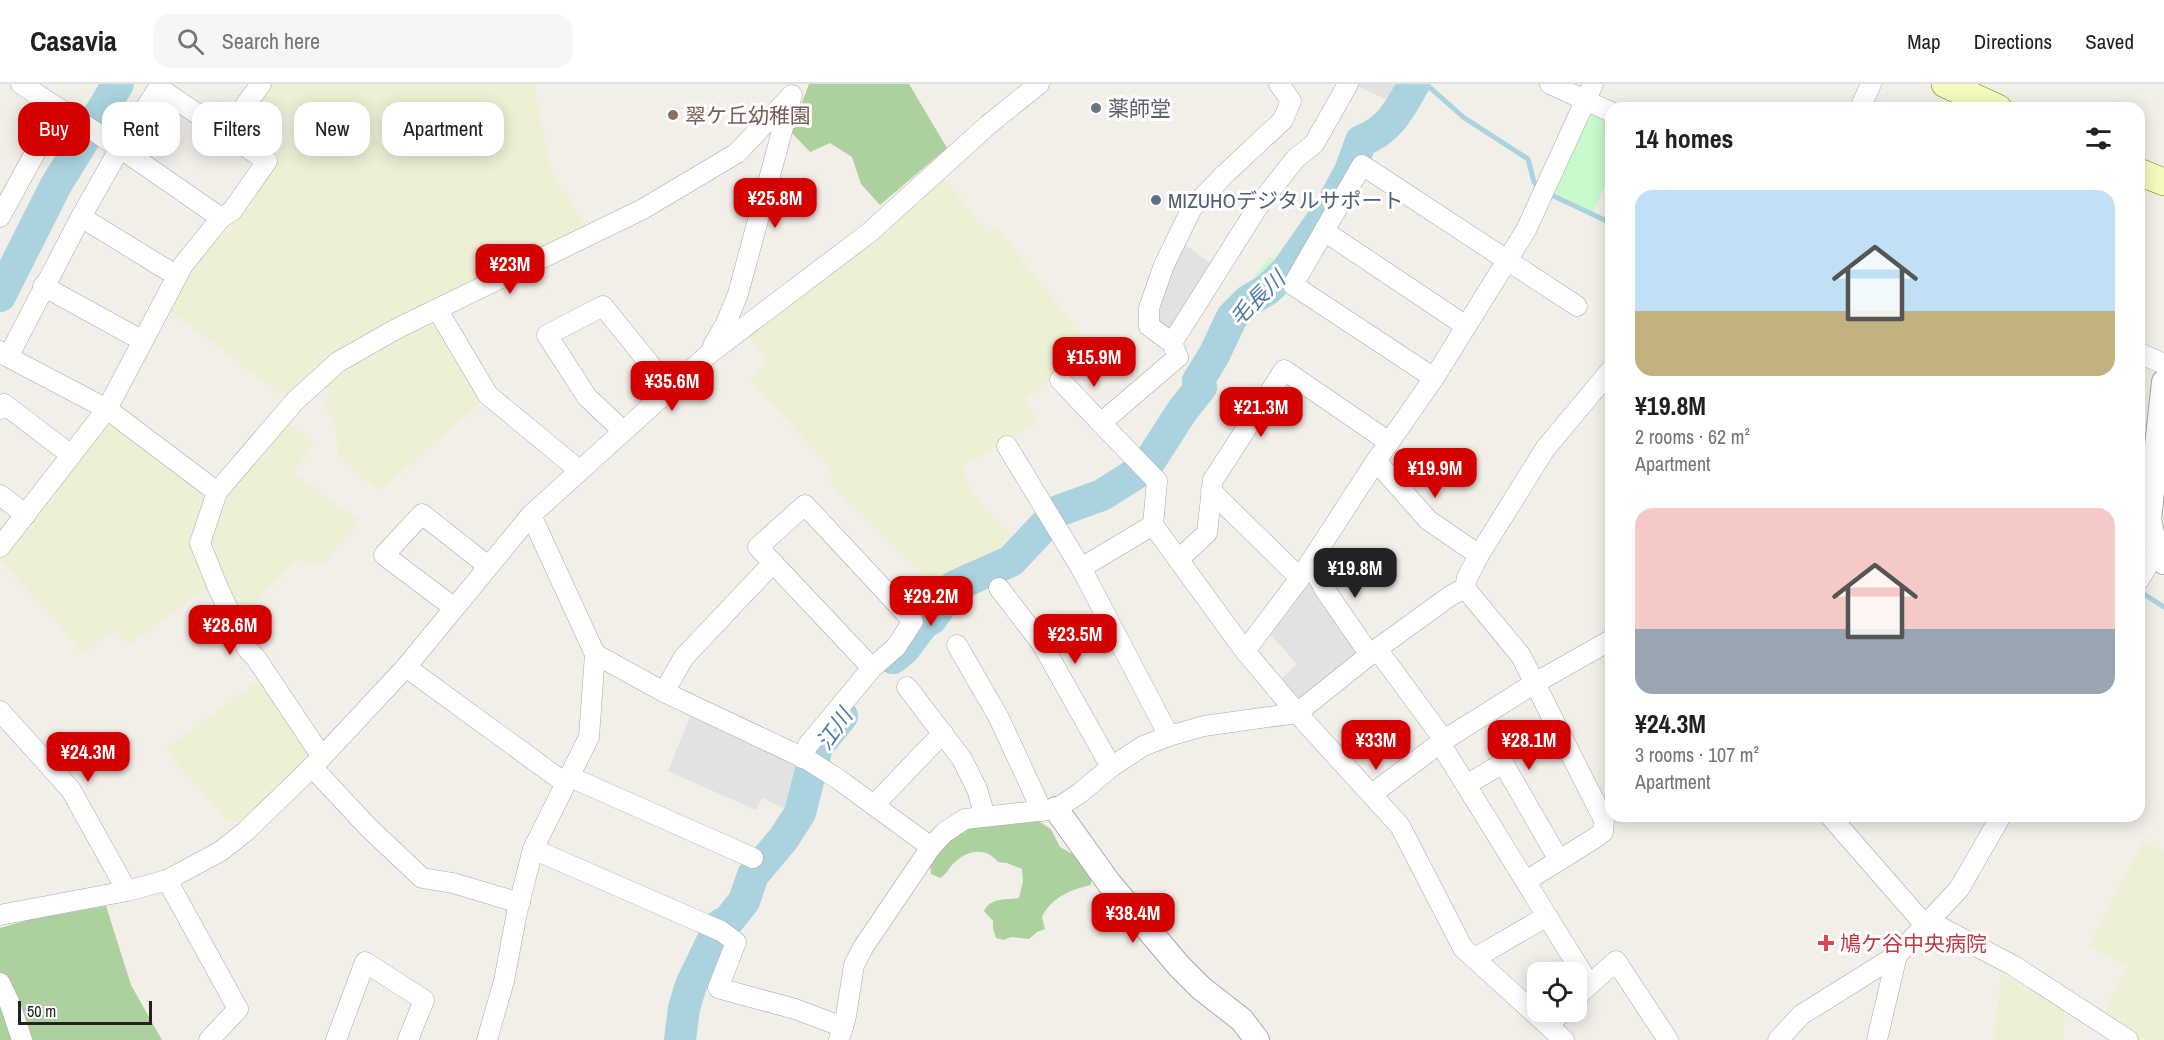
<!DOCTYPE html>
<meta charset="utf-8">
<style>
:root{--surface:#fff;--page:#f6f6f6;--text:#202124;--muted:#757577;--line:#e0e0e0;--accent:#d40000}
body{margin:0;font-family:"Archivo Narrow","Noto Sans JP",sans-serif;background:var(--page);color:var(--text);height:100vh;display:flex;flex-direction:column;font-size:22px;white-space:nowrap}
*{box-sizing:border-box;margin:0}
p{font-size:20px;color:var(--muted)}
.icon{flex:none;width:33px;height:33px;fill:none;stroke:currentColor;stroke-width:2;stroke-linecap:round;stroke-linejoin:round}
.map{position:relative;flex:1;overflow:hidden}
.details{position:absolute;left:1605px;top:18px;width:540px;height:720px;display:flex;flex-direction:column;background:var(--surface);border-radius:18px;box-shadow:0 3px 15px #0003}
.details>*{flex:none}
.banner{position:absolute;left:18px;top:18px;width:570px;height:54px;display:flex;gap:12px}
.tools{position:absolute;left:1527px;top:878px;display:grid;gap:12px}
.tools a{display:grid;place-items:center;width:60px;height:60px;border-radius:12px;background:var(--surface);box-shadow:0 3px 15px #0003;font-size:30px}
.scale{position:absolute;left:18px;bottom:15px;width:134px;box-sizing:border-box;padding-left:6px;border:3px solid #222;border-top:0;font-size:16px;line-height:21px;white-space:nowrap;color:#222;-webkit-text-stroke:4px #fff;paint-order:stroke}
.price{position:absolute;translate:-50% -51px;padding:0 14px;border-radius:12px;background:var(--accent);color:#fff;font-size:20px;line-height:39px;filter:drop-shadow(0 2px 3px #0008)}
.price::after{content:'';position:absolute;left:50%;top:36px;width:18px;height:14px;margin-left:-9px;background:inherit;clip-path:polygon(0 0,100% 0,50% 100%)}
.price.active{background:#222;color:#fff}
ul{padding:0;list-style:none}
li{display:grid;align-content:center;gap:12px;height:318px;padding:0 30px}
li span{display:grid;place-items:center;height:186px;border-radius:18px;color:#555}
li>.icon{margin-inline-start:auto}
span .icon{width:108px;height:108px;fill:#fffc;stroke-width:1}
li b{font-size:26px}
h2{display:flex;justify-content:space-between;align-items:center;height:72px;padding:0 30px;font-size:26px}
.tag{padding:0 21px;border-radius:18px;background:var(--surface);box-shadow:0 3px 15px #0003;font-size:21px;line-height:54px}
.tag.active{background:var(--accent);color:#fff}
header{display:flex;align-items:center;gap:36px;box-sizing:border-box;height:84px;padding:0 30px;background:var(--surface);border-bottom:2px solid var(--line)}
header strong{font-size:28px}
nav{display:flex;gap:33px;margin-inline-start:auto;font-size:21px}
.search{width:420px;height:54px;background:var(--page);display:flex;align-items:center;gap:15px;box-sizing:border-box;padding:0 21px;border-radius:18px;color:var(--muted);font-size:22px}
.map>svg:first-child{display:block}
.farmland{fill:#eef0d5}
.forest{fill:#add19e}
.park{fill:#c8facc}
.parking{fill:#e2e2e2}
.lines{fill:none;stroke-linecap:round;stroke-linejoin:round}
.stream{stroke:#aad3df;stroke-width:5}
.river{stroke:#aad3df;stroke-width:32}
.minor-casing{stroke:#a9a9a9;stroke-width:21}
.tertiary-casing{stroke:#a9a9a9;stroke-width:26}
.secondary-casing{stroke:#707d05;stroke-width:28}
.minor{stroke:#fff;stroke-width:20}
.tertiary{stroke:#fff;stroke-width:24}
.secondary{stroke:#f7fabf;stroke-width:27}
.worship-dot{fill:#6b7280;stroke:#fff;stroke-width:2}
.education-dot{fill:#8d6e63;stroke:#fff;stroke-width:2}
.service-dot{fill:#5c6f8a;stroke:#fff;stroke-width:2}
.health-dot{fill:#e0444e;stroke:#fff;stroke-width:2}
.labels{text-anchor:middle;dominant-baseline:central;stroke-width:6;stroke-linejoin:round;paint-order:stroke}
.worship-label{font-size:21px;fill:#5b616d;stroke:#fff;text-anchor:start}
.education-label{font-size:21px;fill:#785e54;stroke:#fff;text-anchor:start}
.service-label{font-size:21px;fill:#4e5e75;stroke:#fff;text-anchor:start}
.health-label{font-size:21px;fill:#be3a42;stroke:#fff;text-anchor:start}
.water-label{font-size:22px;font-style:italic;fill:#4a7aab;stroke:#fff}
</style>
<header>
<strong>Casavia</strong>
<div class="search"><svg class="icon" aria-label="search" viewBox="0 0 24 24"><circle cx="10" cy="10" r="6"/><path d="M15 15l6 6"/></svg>Search here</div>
<nav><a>Map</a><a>Directions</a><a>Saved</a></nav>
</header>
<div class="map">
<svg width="2164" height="956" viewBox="0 0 2164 956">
<rect width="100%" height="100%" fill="#f2efe9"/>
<!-- farmland -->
<g class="farmland">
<path d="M267 0H533L553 91 587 143 287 315 168 225 209 162 229 149 296 39 258 11Z"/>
<path d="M945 95 987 149 996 143 1091 262 1024 316 1037 339 962 383 973 411 1021 462 1008 473 950 499 941 509 829 399 833 387 751 296 767 277 749 252 866 161Z"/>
<path d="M436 234 485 315 379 407 338 372 336 341 321 319 330 311 323 299 342 283Z"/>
<path d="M111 337 209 411 211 502 129 560 114 545 83 570 59 540 0 476Z"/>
<path d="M285 337 314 359 293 389 360 437 324 479 295 477 239 536 207 463 228 412Z"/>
<path d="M261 595 313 670 242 738 228 737 165 665Z"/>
<path d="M2144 757 2164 767V956H2141L2102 931 2128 882 2088 863Z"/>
<path d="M2002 889 2065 927 2063 956H1993Z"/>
</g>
<!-- forest -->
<g class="forest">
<path d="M809 0H909L947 64 880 121 861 100 852 73 830 59 810 68 791 48Z"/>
<path d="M1023 735 1038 737 1051 745 1060 763 1078 773 1091 794V801C1070 806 1052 813 1042 833L1045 845 1037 848 1029 855 1011 853 1004 856 996 854 993 844V837L984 827C991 813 1005 816 1019 814L1023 797 1022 785 1007 779 998 778C986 762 966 766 953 780 948 785 947 790 940 794L931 790 930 781 935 768 964 745Z"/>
<path d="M106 822 131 901 162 956H0V844L32 835Z"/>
</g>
<!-- park -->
<g class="park">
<path d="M1586 27 1611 37V88L1592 130 1549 108Z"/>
<path d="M1270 173 1283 182 1276 191 1263 202 1253 194Z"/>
</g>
<!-- parking -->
<g class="parking">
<path d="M1353 0H1407L1394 19Z"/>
<path d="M1183 159 1214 182 1174 247 1159 243 1154 229Z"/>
<path d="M1309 494 1362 568 1300 618 1278 598 1297 580 1269 549Z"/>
<path d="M691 630 804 684 794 715 788 726 762 714 756 726 668 687Z"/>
</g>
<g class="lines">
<!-- stream -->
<g class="stream">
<path d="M1426 0 1463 33 1528 75 1534 98 1539 104"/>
<path d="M1547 109 1611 139"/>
<path d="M2139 507 2164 523"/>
</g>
<!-- river -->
<g class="river">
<path d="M0 212 56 101 118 0"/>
<path d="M893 574 904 565 923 540 931 535 955 502 1011 477 1058 427 1102 411 1146 383 1182 327 1201 303 1198 297 1214 271 1232 233 1248 217 1268 205 1287 186 1329 126 1350 87 1361 57C1390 46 1399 26 1414 0"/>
<path d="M680 956 684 924 691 901 720 841 729 836 744 817 753 791 784 754 800 729 817 663 842 632"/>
</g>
<!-- minor casing -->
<g class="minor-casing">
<g id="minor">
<path d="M21 0 120 64 221 134"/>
<path d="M1550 0 1611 28"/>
<path d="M1860 24 1871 0"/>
<path d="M224 50 261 0"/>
<path d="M0 133 59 25"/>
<path d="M81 133 177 192"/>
<path d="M1324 147 1466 242"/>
<path d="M43 202 143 257"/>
<path d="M437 225 488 311 579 386"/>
<path d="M1172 259 1259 121 1296 74 1314 60 1348 0"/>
<path d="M713 262 726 239 738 210 791 14"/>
<path d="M0 267 8 273 107 325 217 408 200 459 218 504 248 566 256 574 322 673 312 683 368 743 422 794 453 799 520 819"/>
<path d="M2139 269 2164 280"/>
<path d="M8 273 81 133 120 64 161 0"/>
<path d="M1434 294 1293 201 1362 81 1577 222"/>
<path d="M1060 296 1101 339"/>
<path d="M0 325 4 320 71 371"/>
<path d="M623 347 587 313 547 251 603 222 670 305"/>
<path d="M1007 362 1081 484 1169 652"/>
<path d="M1376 377 1428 436 1479 471"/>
<path d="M1211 407 1300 494"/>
<path d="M217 408 295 317 338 278 398 244 643 125 737 69 792 11"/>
<path d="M0 411 26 431"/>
<path d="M1153 441 1245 567 1297 629 1400 742 1463 864 1564 956"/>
<path d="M0 463 107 325 183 181 221 134 232 127 267 77 159 4"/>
<path d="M1178 476 1207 449 1213 396 1284 286 1389 358"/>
<path d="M1310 478 1325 506 1370 571"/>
<path d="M1081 484 1153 441 1157 397 1101 339 1178 273 1172 259 1149 242V224L1164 181 1192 124 1225 90 1283 36 1291 17 1279 0"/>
<path d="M2139 496 2158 464"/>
<path d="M999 504 1042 560 1111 683"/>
<path d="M1465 504 1521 572 1604 736 1603 748 1595 754 1526 797"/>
<path d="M453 523 384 471 422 430 488 482"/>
<path d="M957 561 999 634 1042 727"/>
<path d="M1377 565 1444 656"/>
<path d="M1245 567 1300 494 1376 377 1434 294 1526 146 1593 0"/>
<path d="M595 570 664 608 808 676 838 695 931 763"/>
<path d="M406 583 565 699"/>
<path d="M907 603 962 675 977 705 985 732"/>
<path d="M664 608 684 573 773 479"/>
<path d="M0 627 71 706 127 807"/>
<path d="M1440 659 1589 900"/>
<path d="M322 673 406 583 531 431 709 270 870 148 988 41 1039 0"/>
<path d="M802 674 808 661 872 584 896 563 913 537 805 421 758 463 872 584"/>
<path d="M568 692 753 774"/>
<path d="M1466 701 1503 679 1559 776"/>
<path d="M1372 710 1444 656 1535 599 1611 556"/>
<path d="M874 721 943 649"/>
<path d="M1830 732 1925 841"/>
<path d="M533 765 721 847 736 858 718 904 795 925 843 943"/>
<path d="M167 796 238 925 209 956"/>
<path d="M0 831 127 807 167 796 221 767 246 747 312 683"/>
<path d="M1929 837 2014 882 2128 956"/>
<path d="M1475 874 1547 832"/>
<path d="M0 899 10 920 22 956"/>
<path d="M1576 913 1616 877 1668 956"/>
<path d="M1549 941 1563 927"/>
<path d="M336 956 365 878 424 916 408 956"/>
<path d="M487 956 504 897 517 828 533 765 589 653 595 570 531 431"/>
<path d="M839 956 846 932 854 881 864 862 931 763 945 748 965 735 1056 725 1080 709 1111 683 1143 662 1169 652 1204 642 1297 629 1377 565 1450 512 1465 504 1467 494 1479 471 1545 365 1611 286"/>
<path d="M1778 956 1801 931 1897 871 1959 805 2001 732"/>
<path d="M1877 956 1897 871"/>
</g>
</g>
<!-- tertiary casing -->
<g class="tertiary-casing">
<g id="tertiary">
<path d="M2164 298 2149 435 2152 450 2164 478"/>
<path d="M1056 725 1109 799 1179 882 1201 904 1242 936 1257 956"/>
</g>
</g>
<!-- secondary casing -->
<g class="secondary-casing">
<g id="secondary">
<path d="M1945 0 1998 24"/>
<path d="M2139 88 2164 98"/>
</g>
</g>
<!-- minor -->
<use href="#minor" class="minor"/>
<!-- tertiary -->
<use href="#tertiary" class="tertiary"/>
<!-- secondary -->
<use href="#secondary" class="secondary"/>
</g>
<!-- markers -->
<circle class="worship-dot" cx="1096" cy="24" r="6"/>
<circle class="education-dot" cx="673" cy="31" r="6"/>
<circle class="service-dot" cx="1156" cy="116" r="6"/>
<path class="health-dot" d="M1823 850h6v6h6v6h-6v6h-6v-6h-6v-6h6z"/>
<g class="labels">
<!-- worship labels -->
<g class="worship-label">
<text x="1108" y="24">薬師堂</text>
</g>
<!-- education labels -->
<g class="education-label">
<text x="685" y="31">翠ケ丘幼稚園</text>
</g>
<!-- service labels -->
<g class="service-label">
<text x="1168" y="116">MIZUHOデジタルサポート</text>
</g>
<!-- health labels -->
<g class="health-label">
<text x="1840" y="859">鳩ケ谷中央病院</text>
</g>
<!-- water labels -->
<g class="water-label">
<text transform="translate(1257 214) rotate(-44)">毛長川</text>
<text transform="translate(834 645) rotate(-55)">江川</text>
</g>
</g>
</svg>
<div class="tools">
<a><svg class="icon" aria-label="locate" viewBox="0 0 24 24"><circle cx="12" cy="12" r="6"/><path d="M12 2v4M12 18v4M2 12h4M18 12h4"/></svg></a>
</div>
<div class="scale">50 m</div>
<b class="price" style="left:775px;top:145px">¥25.8M</b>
<b class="price" style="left:510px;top:211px">¥23M</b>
<b class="price" style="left:1094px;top:304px">¥15.9M</b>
<b class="price" style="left:672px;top:328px">¥35.6M</b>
<b class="price" style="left:1261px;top:354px">¥21.3M</b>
<b class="price" style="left:1435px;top:415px">¥19.9M</b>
<b class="price active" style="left:1355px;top:515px">¥19.8M</b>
<b class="price" style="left:931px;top:543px">¥29.2M</b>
<b class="price" style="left:230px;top:572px">¥28.6M</b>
<b class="price" style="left:1075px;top:581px">¥23.5M</b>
<b class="price" style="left:1376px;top:687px">¥33M</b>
<b class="price" style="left:1529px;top:687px">¥28.1M</b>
<b class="price" style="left:88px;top:699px">¥24.3M</b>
<b class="price" style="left:1133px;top:860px">¥38.4M</b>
<div class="banner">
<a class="tag active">Buy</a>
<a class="tag">Rent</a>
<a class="tag">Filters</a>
<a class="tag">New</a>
<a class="tag">Apartment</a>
</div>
<section class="details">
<h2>14 homes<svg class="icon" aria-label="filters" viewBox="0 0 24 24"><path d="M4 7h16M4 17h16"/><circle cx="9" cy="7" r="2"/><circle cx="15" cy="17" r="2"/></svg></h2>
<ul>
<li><span style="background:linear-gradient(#bfe0f5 65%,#c2b280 0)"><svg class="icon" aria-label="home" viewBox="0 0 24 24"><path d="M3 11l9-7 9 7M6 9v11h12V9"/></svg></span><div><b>¥19.8M</b><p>2 rooms · 62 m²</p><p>Apartment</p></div></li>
<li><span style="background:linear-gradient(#f6c9c9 65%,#9aa5b1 0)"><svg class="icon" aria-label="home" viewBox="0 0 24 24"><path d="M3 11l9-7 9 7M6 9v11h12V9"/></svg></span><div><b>¥24.3M</b><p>3 rooms · 107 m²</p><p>Apartment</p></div></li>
</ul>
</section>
</div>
